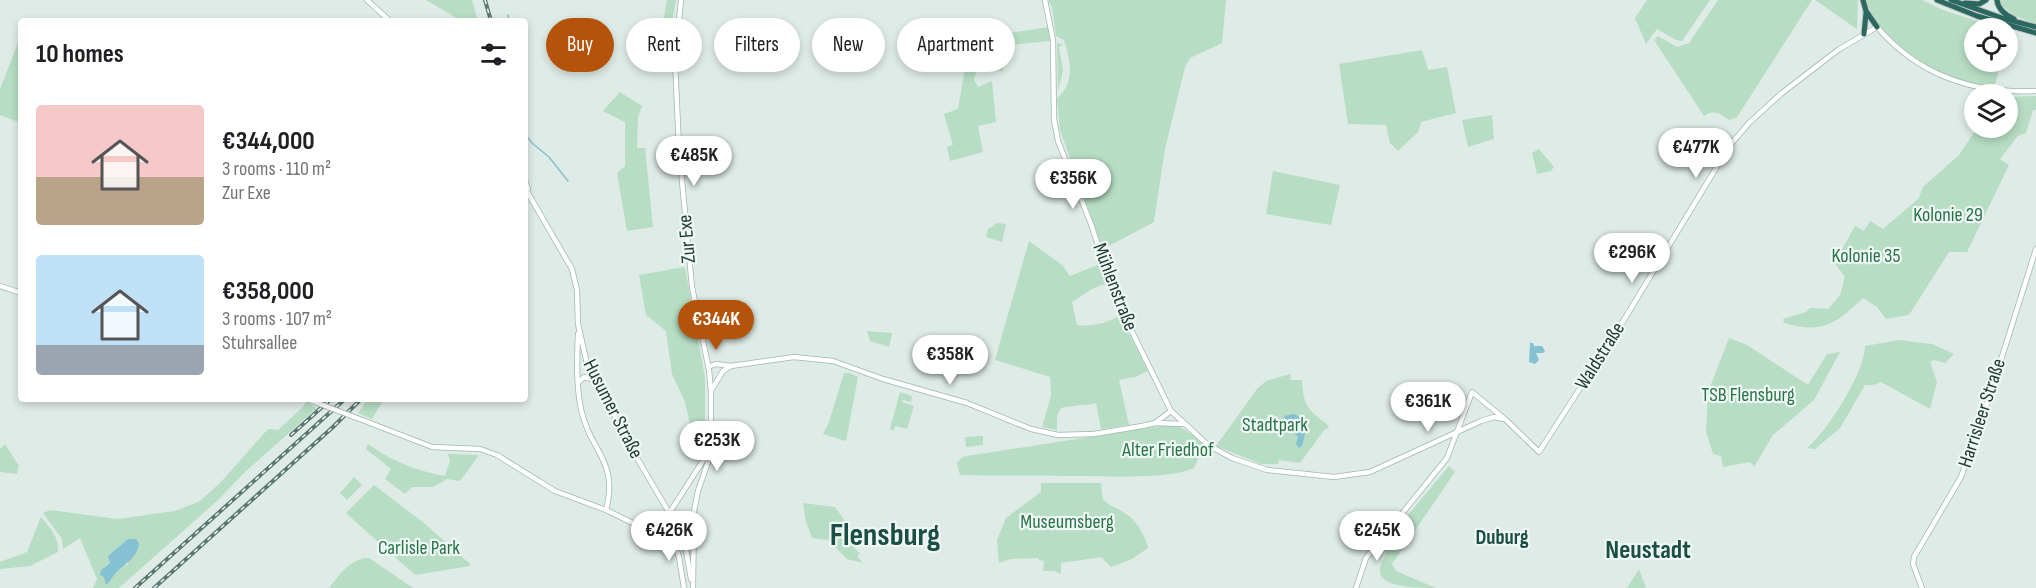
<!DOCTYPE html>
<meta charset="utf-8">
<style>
:root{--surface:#fff;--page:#f2f2f2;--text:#202124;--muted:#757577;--accent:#b45309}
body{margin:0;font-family:"Sofia Sans Condensed",sans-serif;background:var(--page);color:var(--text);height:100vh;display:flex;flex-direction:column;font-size:22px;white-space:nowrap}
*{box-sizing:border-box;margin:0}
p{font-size:20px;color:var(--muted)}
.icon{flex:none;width:33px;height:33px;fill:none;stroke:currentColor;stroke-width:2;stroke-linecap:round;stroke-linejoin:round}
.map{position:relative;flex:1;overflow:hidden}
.drawer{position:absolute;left:18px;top:18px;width:510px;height:384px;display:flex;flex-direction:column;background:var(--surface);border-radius:6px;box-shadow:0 3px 9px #0003}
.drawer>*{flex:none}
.top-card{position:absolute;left:546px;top:18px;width:570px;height:54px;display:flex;gap:12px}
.buttons{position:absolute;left:1964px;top:18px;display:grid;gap:12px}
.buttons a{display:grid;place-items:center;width:54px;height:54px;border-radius:50%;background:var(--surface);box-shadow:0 3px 9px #0003;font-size:30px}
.price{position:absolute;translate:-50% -51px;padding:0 14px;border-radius:21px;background:#fff;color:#222;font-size:20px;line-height:39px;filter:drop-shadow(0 2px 3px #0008)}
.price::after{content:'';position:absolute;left:50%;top:36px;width:18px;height:14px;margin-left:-9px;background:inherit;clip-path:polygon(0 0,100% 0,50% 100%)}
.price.on{background:var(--accent);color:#fff}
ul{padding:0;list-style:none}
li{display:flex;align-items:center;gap:18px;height:150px;padding:0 18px}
li span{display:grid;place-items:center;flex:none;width:168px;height:120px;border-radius:6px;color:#555}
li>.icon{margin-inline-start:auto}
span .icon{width:72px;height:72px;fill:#fffc;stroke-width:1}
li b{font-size:26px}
h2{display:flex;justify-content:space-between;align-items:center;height:72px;padding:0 18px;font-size:26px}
.pill{padding:0 21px;border-radius:27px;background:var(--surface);box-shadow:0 3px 9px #0003;font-size:21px;line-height:54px}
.pill.on{background:var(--accent);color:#fff}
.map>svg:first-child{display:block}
.green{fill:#b7ddc4;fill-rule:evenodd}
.water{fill:#85c1d2}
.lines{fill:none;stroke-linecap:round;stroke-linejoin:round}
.stream{stroke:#85c1d2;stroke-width:1.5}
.secondary-casing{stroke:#9eb7af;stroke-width:6}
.highway-casing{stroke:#c1c8c7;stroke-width:7}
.secondary{stroke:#fff;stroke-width:4.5}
.highway{stroke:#2b685f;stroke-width:5}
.rail-casing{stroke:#5a7771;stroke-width:4}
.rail{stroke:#eff7f4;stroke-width:1.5;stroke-dasharray:4.5;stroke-linecap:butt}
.secondary-bridge-casing{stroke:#9eb7af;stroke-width:6;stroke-linecap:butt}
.secondary-bridge{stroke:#fff;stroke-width:4.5}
.labels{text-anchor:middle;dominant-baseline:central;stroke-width:4.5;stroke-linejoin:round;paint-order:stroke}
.park-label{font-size:20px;fill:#29734a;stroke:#eff7f4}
.street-label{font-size:20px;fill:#203b36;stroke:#eff7f4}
.neighbourhood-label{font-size:21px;font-weight:bold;fill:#1b4e45;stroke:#eff7f4}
.district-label{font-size:26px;font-weight:bold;fill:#1b4e45;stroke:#eff7f4}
.town-label{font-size:32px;font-weight:bold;fill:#1b4e45;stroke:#eff7f4}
</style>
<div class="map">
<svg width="2036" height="588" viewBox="0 0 2036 588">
<rect width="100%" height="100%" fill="#dfebe6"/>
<!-- green -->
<g class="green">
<path d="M426 0H472L478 21H462Z"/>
<path d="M667 0H676L672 22 669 69 664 60 663 22Z"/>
<path d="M1048 0H1226L1222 43 1190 58 1185 67 1165 149 1154 222 1105 248 1102 247 1060 130 1057 98C1076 84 1070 58 1064 40L1056 36 1052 7Z"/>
<path d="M1647 0H1710L1682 41 1676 40 1657 29 1646 44 1635 18Z"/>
<path d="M1718 0H1812L1739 114 1736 118 1729 120C1720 114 1714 109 1704 116L1654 40 1658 36 1677 47 1689 43Z"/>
<path d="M1815 0H1858L1857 29Z"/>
<path d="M1866 0H1922L1943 10 1998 28H1974V62H2001L1995 85C1985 84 1973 85 1963 82 1931 72 1874 34 1866 0Z"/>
<path d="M2000 0H2036V24L2013 15 2000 4Z"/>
<path d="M1049 27 1050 41 998 46 989 50 979 62 974 80 978 87 992 81 996 122 978 126 983 152 950 161 947 147 953 145 944 114 958 109 970 39 976 36H989Z"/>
<path d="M21 35V123L0 115V89Z"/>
<path d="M1057 43 1063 45 1059 47 1063 70 1058 91Z"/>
<path d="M1422 50 1428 70 1447 67 1456 113 1421 122 1418 132 1398 151 1390 143 1386 125 1348 124 1339 64Z"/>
<path d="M989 51 1004 52 1003 71H984V56Z"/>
<path d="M620 92 642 106 638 117 637 148H645L653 227 627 231 617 173 625 166V122L603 111Z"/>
<path d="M2036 96V110H2033L2026 133 2018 136 2000 159 2009 165 1967 252H1949L1909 315 1886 319 1877 307 1863 298C1836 324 1823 334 1784 323L1783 319 1806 312 1810 308 1828 309 1840 295 1845 277 1833 261 1834 256 1841 251 1855 226 1864 231 1870 221 1883 229 1919 198 1923 187 1959 155 1977 128H2007V97Z"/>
<path d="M1492 115 1494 139 1468 147 1462 120Z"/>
<path d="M1539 149 1554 167 1551 171 1537 174 1532 153Z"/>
<path d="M1273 171 1340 185 1331 225 1266 214Z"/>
<path d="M996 223 1006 224 1002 242 986 237 988 228 992 227Z"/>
<path d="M1029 241 1062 265 1070 276 1100 264 1107 283 1092 289 1072 302 1077 325C1094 327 1105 323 1120 316L1148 371 1135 377 1119 380 1129 425 1101 429 1096 403C1084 406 1073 405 1061 408L1057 416V430L1042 427 1051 396 1050 377 995 360Z"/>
<path d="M685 267 705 378V442L699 459 691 444V428L685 402 672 374 666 331 646 315 639 275Z"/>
<path d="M867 331 892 333 889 347 870 341Z"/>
<path d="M1729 338 1747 345 1808 385 1827 354 1840 352 1814 400 1773 435 1754 467 1750 462 1723 467 1721 456 1713 454 1706 431 1708 392Z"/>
<path d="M1899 340 1932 344 1954 354 1945 363 1934 360 1930 362 1937 382 1930 409 1881 382 1873 385H1865L1840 428 1815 449 1807 448C1827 432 1865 372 1865 346Z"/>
<path d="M844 373H850L858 377 846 441 823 434 829 422Z"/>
<path d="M1290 374 1291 380H1302C1303 407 1309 410 1329 426L1327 429H1325L1300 463 1279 460 1278 464H1261L1216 446 1257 389 1266 381Z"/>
<path d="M900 392 912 396 911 402 903 400 902 402 914 406 907 429 895 426 894 431 890 429Z"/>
<path d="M368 399H384L372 419 358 413Z"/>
<path d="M306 402 317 408 245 472 218 500 119 588H93L97 579 80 538 63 549 62 539 43 513 50 510 117 519 175 511 200 501 221 482 268 429 278 430 303 407ZM128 539V564C119 568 114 577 105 581L104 567 110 563 108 556Z"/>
<path d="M1167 425C1184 425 1192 435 1204 445L1194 468C1168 480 1101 476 1070 476 1033 475 997 476 960 475L957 463 962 457 967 456Z"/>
<path d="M983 436V445L966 447 965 437Z"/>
<path d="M5 444 19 466 17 474 0 472V449Z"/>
<path d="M368 444C391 461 417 471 445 476L450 461 448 454 479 455 460 481 447 479 433 487H412L405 494 385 479 391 469 366 449Z"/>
<path d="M1449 466 1455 472 1392 564 1396 571 1436 588C1422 588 1381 588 1380 572 1379 562 1387 558 1387 549L1383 545Z"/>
<path d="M354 477 362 485 347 500 340 493Z"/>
<path d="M1041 483H1101L1103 500C1111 507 1119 509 1128 515 1137 522 1146 537 1148 548L1132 559 1111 567 1101 557 1061 563V574L1054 571H1043L1044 561 1039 560 1038 558 1011 559 999 563 997 540 1006 518 1041 492Z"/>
<path d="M374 485 424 523 470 564V566L415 575 346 513Z"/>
<path d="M803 503 835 507 847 524 839 531 860 554 857 556 863 563 847 559 828 540 812 538 806 522Z"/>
<path d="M41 517C51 529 59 537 58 552L30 566 0 569V562L27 552Z"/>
<path d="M364 558H369L413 588H329C339 575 348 562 364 558Z"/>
<path d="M1639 569 1646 588H1627Z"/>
</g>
<!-- water -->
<g class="water">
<path d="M1530 343H1533L1534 346H1542L1545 351 1543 353H1536L1539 360 1535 364 1529 362Z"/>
<path d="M1294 414C1309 421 1306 433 1302 446L1299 448 1296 444 1298 437 1288 426 1284 416Z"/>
<path d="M128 539H136L139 543C137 559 125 563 115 574 111 578 110 582 106 585L104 577 100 575 101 570 110 563 108 556Z"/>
</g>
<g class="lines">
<!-- stream -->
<g class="stream">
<path d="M508 15 509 21"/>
<path d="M525 134 532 143 549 157 568 181"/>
</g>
<!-- secondary casing -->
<g class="secondary-casing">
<g id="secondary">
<path d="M367 0 390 21"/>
<path d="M681 0 675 60 679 149 692 287 709 370 711 391V437L708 462 698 491 694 511 693 588"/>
<path d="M1045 0 1053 40 1054 119 1058 141 1091 224 1115 297 1171 411 1208 445 1232 458 1267 470 1334 477 1370 472 1481 421 1494 417 1503 419"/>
<path d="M525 180 528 189"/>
<path d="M525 188 572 269 577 290 578 324 587 364 637 458 681 533 686 550 691 579"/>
<path d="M0 286 21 293"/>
<path d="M578 334C577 358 576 385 581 409 590 452 619 460 606 510"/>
<path d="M708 367 716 364 731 366 794 357 833 361 883 379 967 403 1031 429 1058 435 1094 434 1142 426 1155 423 1171 411"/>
<path d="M578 383 584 377 595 380"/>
<path d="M712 389 723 371 731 366"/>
<path d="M370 423 432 447 480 449 497 455 555 491 606 510 676 544"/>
<path d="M1155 423 1183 424"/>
<path d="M680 533 686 530 693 520"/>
<path d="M684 588 679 557 669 526 668 515 708 453"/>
<path d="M1356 588 1366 558 1447 458 1472 392 1506 420 1539 452 1622 323 1730 145 1749 123 1782 93 1838 50 1877 27C1918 75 1974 94 2036 91"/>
<path d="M1922 588 1913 564 1914 557 1961 477 1989 398 2036 249"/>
</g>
</g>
<!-- highway casing -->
<g class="highway-casing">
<g id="highway">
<path d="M1863 0 1866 11 1877 27"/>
<path d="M1937 0 1977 16 2036 33"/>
<path d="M1951 0 2002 18 2036 27"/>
<path d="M1997 0C1998 10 2005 15 2014 19"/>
<path d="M1965 3 1979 4 1986 0"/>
<path d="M1864 34 1866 13"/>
</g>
</g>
<!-- secondary -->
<use href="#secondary" class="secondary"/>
<!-- highway -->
<use href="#highway" class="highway"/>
<!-- rail casing -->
<g class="rail-casing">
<g id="rail">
<path d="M485 0 491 21"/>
<path d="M291 435 331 399"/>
<path d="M135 588 345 399"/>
<path d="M154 588 333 427 361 399"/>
</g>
</g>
<!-- rail -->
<use href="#rail" class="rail"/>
<!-- secondary-bridge casing -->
<g class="secondary-bridge-casing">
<path id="secondary-bridge" d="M307 399 370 423"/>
</g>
<!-- secondary-bridge -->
<use href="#secondary-bridge" class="secondary-bridge"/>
</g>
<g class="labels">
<!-- park labels -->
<g class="park-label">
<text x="1948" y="215">Kolonie 29</text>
<text x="1866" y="256">Kolonie 35</text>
<text x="1748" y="395">TSB Flensburg</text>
<text x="1275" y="425">Stadtpark</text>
<text x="1168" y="450">Alter Friedhof</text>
<text x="1067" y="522">Museumsberg</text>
<text x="419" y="548">Carlisle Park</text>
</g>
<!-- street labels -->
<g class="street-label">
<text transform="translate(687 239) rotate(-95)">Zur Exe</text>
<text transform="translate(1115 287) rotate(69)">Mühlenstraße</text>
<text transform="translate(1600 356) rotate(-58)">Waldstraße</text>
<text transform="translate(613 409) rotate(63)">Husumer Straße</text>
<text transform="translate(1982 413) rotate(-72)">Harrisleer Straße</text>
</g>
<!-- neighbourhood labels -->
<g class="neighbourhood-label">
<text x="1502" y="537">Duburg</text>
</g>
<!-- district labels -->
<g class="district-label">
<text x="1648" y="550">Neustadt</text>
</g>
<!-- town labels -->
<g class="town-label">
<text x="885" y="535">Flensburg</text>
</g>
</g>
</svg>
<div class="buttons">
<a><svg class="icon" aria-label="locate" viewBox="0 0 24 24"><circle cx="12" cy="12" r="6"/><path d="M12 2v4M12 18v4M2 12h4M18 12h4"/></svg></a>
<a><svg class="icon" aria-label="layers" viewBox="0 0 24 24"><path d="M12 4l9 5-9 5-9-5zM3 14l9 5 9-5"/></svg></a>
</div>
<b class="price" style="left:1696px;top:179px">€477K</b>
<b class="price" style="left:694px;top:187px">€485K</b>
<b class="price" style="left:1073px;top:210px">€356K</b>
<b class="price" style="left:1632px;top:284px">€296K</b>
<b class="price on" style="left:716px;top:351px">€344K</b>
<b class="price" style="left:950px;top:386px">€358K</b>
<b class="price" style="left:1428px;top:433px">€361K</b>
<b class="price" style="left:717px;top:472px">€253K</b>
<b class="price" style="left:669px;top:562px">€426K</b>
<b class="price" style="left:1377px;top:562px">€245K</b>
<div class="top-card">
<a class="pill on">Buy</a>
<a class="pill">Rent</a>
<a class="pill">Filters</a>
<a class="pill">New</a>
<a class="pill">Apartment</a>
</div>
<section class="drawer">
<h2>10 homes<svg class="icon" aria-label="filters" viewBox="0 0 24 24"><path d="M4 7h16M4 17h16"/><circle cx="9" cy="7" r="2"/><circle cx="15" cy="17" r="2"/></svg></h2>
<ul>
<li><span style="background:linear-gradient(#f6c9c9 60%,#b9a48a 0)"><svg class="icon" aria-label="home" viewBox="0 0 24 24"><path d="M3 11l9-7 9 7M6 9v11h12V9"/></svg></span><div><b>€344,000</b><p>3 rooms · 110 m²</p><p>Zur Exe</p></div></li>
<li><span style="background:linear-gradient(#bfe0f5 75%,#9aa5b1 0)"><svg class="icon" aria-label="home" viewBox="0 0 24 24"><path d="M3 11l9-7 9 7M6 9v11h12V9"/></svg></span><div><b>€358,000</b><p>3 rooms · 107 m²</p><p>Stuhrsallee</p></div></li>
</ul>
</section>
</div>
